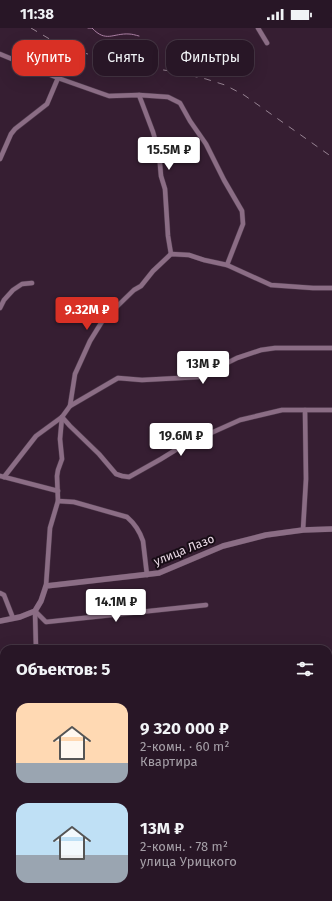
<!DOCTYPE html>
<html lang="ru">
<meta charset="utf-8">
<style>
:root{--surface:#281626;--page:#342332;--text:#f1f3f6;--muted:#a59fa7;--line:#443543;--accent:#d93025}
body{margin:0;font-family:"Fira Sans",sans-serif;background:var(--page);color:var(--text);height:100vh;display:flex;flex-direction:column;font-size:15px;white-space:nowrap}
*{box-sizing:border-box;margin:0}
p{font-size:13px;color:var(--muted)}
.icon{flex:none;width:22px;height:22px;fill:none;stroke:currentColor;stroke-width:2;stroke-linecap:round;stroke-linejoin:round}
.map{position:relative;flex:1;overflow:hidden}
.drawer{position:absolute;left:0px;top:617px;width:332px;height:256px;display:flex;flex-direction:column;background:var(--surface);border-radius:12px 12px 0 0;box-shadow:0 4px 16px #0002,0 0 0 1px var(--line)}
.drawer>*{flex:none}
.top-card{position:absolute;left:12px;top:12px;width:308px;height:36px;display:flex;gap:8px}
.price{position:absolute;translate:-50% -34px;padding:0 9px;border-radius:4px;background:#fff;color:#222;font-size:13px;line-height:26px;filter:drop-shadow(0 1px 2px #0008)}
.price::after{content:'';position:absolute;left:50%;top:24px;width:12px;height:9px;margin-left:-6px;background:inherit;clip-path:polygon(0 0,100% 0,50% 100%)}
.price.on{background:var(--accent);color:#fff}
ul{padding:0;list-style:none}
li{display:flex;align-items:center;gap:12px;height:100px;padding:0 16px}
li span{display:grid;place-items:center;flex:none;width:112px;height:80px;border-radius:12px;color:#555}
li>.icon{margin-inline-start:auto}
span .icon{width:48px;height:48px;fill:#fffc;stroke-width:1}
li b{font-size:17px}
h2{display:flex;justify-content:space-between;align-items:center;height:48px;padding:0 16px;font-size:17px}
.pill{padding:0 14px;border-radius:12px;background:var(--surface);box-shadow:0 4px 16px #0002,0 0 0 1px var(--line);font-size:14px;line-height:36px}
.pill.on{background:var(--accent);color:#fff}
.status{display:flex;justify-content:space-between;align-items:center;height:28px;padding:0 20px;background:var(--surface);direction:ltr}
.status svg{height:11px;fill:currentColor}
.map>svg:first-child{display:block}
.forest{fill:#75406d}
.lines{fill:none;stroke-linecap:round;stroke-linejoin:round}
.stream{stroke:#ab80a4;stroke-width:1}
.minor-casing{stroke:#4e394b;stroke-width:5.5}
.tertiary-casing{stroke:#4e394b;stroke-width:6}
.minor{stroke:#8b6d85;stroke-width:4.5}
.tertiary{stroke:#8b6d85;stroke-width:5.5}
.rail{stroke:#978393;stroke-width:1;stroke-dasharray:7 7;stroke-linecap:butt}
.labels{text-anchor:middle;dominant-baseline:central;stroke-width:4;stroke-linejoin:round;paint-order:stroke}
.street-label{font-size:12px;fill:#e9d8e5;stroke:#170c15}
</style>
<div class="status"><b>11:38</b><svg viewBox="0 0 49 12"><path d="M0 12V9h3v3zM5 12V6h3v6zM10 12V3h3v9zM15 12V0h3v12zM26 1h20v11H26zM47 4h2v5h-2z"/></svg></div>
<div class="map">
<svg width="332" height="873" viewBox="0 0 332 873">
<rect width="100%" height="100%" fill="#361e32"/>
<!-- forest -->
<path class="forest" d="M328 833 332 837V873H176L177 869H328Z"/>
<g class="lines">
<!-- stream -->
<g class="stream">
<path d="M88 0H92C106 15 113 5 129 6 132 6 135 7 139 8"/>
<path d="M127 31 129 28V18"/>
</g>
<!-- minor casing -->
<g class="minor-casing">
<g id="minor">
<path d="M258 0 267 15"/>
<path d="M0 26 58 50 109 68 139 67 168 69 180 75 190 93 206 116 224 152 242 183 243 196 227 237"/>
<path d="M139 67 153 104 159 125 161 148 165 161 168 208 171 226"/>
<path d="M0 131 11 106 15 101 47 76 58 50"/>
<path d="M0 280 4 272 13 262 22 256 32 255"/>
<path d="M70 378 118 350 142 352 199 349 207 346 227 335 237 330 261 322 275 320H332"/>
<path d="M62 389 70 398 99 426 116 446 122 448 129 449 161 431 182 418 240 392 282 382H332"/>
<path d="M0 448 58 463"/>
<path d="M4 449 36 408 62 389 70 378 75 346 90 313 103 292 134 262 141 258 153 243 171 226 189 227 204 232 227 237 271 257 313 260H332"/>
<path d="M58 473 74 474 127 489C134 495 140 504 143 513L147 547"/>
<path d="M303 502 306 451 305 382"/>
<path d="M46 558 50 500 58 473 57 448 58 442 62 431 60 411 62 389"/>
<path d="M0 565 4 567 13 590"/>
<path d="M35 583 46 594 206 577"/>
<path d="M35 583 36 621"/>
<path d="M0 748 4 734"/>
<path d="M328 823 330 824 332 823"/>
<path d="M0 835 4 837"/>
</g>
</g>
<!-- tertiary casing -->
<g class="tertiary-casing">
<g id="tertiary">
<path d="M0 593 20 589 35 583 41 573 46 558 159 545 223 518 266 507 303 502 332 501"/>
<path d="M328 637H332"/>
<path d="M0 648H4"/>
</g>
</g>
<!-- minor -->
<use href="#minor" class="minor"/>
<!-- tertiary -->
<use href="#tertiary" class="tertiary"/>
<!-- rail -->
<path class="rail" d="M31 0 58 16 81 24 118 35 170 43 206 51 225 57 244 67 332 129"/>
</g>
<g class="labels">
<!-- street labels -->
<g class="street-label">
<text transform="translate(184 522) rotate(-22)">улица Лазо</text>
</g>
</g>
</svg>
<b class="price" style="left:169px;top:143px">15.5M ₽</b>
<b class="price on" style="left:87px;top:303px">9.32M ₽</b>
<b class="price" style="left:203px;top:357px">13M ₽</b>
<b class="price" style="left:181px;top:429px">19.6M ₽</b>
<b class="price" style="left:116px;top:595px">14.1M ₽</b>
<div class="top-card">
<a class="pill on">Купить</a>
<a class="pill">Снять</a>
<a class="pill">Фильтры</a>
</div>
<section class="drawer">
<h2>Объектов: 5<svg class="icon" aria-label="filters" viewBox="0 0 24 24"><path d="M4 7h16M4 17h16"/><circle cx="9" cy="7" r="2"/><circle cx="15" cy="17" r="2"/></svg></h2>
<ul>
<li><span style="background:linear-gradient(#ffd9b3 75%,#9aa5b1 0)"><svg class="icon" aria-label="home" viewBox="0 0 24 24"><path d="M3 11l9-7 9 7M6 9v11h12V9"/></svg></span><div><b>9 320 000 ₽</b><p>2-комн. · 60 m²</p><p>Квартира</p></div></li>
<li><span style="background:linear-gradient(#bfe0f5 65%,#9aa5b1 0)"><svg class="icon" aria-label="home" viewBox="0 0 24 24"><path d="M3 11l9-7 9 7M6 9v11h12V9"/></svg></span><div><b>13M ₽</b><p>2-комн. · 78 m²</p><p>улица Урицкого</p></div></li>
</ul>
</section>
</div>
